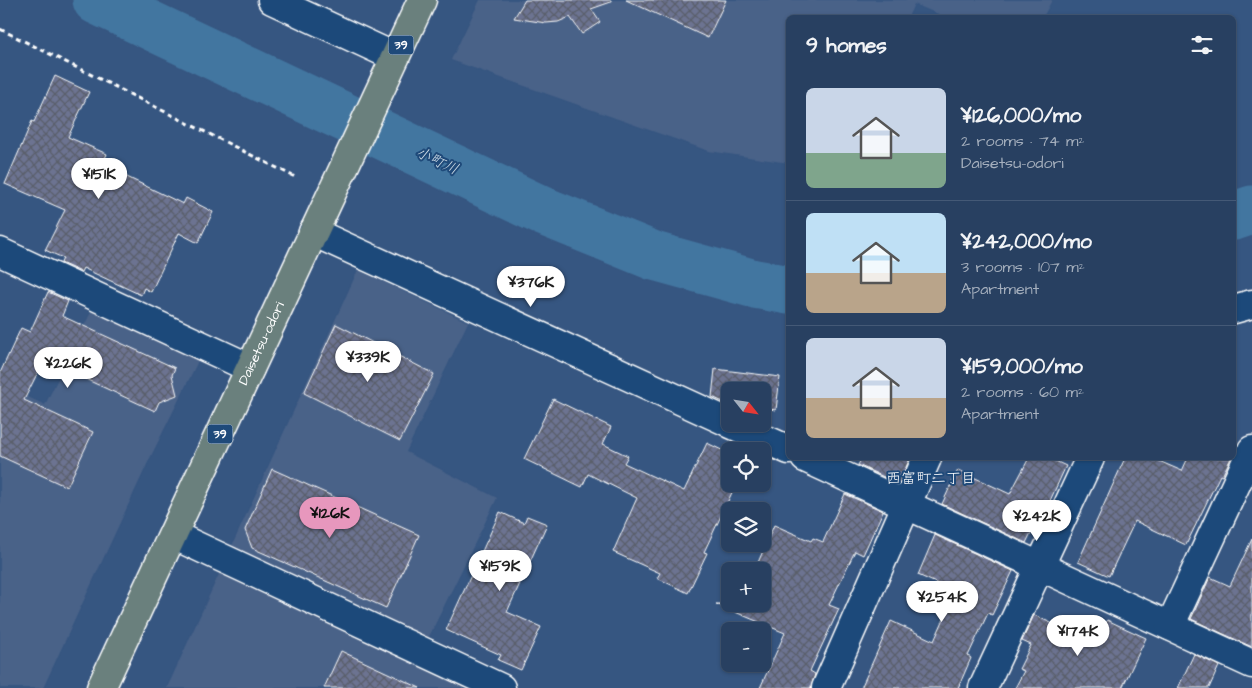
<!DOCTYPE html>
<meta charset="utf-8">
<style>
:root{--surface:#284061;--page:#304767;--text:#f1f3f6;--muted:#a5afbd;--line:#445976;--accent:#e797bd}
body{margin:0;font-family:"Architects Daughter","Klee One",sans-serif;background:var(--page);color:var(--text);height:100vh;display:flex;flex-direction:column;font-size:19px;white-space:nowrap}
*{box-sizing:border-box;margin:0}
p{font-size:16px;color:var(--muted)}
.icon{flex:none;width:28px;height:28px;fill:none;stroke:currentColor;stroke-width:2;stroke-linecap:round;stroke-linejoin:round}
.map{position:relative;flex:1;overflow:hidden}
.side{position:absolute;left:786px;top:15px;width:450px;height:445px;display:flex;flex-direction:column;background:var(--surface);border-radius:8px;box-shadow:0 1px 4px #0004,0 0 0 1px var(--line)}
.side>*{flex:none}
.needle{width:32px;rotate:120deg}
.controls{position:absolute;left:721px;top:382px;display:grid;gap:10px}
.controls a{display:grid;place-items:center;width:50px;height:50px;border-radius:8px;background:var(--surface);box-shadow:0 1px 4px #0004,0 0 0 1px var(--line);font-size:25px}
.price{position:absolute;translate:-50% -42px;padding:0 11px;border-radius:18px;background:#fff;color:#222;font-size:16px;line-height:32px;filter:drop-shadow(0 1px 2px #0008)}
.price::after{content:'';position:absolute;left:50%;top:30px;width:15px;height:11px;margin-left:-8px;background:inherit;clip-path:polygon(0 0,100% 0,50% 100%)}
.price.current{background:var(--accent);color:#111}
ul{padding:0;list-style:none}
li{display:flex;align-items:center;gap:15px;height:125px;padding:0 20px}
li+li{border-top:1px solid var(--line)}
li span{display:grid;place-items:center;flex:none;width:140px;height:100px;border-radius:8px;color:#555}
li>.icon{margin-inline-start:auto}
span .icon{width:60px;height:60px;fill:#fffc;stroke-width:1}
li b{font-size:21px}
h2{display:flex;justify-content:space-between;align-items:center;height:60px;padding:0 20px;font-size:21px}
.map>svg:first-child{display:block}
.built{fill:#4a6288}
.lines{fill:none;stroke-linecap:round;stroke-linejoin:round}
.river{stroke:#4376a0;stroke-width:49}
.building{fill:url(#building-cross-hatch);stroke:#fff}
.minor-casing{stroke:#fff;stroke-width:31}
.highway-casing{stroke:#fff;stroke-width:31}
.path{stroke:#fff;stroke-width:3;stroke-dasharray:5 4;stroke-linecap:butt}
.minor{stroke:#1f4a7a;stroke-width:28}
.highway{stroke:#6a807d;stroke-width:28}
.labels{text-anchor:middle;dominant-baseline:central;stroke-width:4;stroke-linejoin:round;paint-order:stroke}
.shield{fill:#1f4a7a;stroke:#bcc9d7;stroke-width:1}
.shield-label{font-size:12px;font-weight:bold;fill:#fff}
.street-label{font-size:14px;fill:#fff;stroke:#1f4a7a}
.water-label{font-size:15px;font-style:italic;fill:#d0dde7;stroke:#1f4a7a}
.neighbourhood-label{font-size:15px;fill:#fff;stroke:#1f4a7a}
</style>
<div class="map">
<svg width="1252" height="688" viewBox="0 0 1252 688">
<defs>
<pattern id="building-cross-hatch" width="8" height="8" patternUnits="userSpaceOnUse" patternTransform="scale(1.25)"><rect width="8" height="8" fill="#6c7391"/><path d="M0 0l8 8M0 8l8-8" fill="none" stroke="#5a5e6b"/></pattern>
</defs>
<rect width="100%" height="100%" fill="#365681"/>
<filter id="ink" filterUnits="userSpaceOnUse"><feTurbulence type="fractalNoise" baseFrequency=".02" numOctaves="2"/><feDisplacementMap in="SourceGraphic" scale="10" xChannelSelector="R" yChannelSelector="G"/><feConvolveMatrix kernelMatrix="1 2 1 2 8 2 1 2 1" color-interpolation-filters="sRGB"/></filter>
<g filter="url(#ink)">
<!-- built -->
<g class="built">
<path d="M480 0H1052L1043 17H946L914 4 908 17 789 18V163L709 151 451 60Z"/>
<path d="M358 270 468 322 406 452 497 498 417 661 470 688H167Z"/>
<path d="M94 306 199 359 150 458 43 688H0V384L45 405Z"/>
</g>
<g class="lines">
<!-- river -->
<g class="river">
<path d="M97 0 543 211 654 256 755 284 789 290"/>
<path d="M1234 216 1252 210"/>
</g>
</g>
<!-- building -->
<g class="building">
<path d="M525 0H611V2L591 9 600 22 582 34 570 17 558 22 546 23 514 18Z"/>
<path d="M626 0H726L708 38Z"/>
<path d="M55 76 89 92 68 137 107 154 102 165 183 204 186 198 213 212 198 243 179 233 151 292 144 288 141 295 83 268 81 272 61 263 63 258 45 250 65 210 5 184 32 121 34 122Z"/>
<path d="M48 292 68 301 62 316 175 368 172 375 177 395 159 402 155 411 44 360 24 400 93 432 67 487 0 456V373L21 328 30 332Z"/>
<path d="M336 324 434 374 400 441 304 393Z"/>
<path d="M715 369 780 377 776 410 762 408V391H730V405L712 397Z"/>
<path d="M553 399 611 427 603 444 628 456 624 463 684 491 707 443 730 454V484H736L704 552 707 553 688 593 657 578 660 573 613 552 637 498 588 474 582 487 524 459Z"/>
<path d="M862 458H910L899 484 858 465Z"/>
<path d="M1029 458H1049L1066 466 1048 505 1045 504 1026 543 942 504 958 470 1010 494Z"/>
<path d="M1125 458H1152L1182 471 1187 460 1180 458H1231L1222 476 1220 475 1186 545 1135 521 1109 576 1078 562Z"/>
<path d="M272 469 419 535 386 608 252 548 245 530Z"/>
<path d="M845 494 883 511 863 555 855 551 829 605 839 609 810 671 815 674 811 688H760L785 633 716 604H762V568L757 565 774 525 811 541 813 538 823 542Z"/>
<path d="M500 512 524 523 527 516 547 524 507 612 541 627 521 670 498 660 501 655 446 630Z"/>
<path d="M935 535 1013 571 992 615 988 613 968 656 971 658 958 688H861L891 621 934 641 956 592 918 575Z"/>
<path d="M1252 539V647L1191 619 1210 577 1230 586Z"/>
<path d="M1034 615 1096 644 1107 620 1146 638 1122 688H1015L1024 671 1019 669 1031 645 1022 641Z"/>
<path d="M341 651 420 688H324Z"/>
<path d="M1194 654 1219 666 1209 688H1178Z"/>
</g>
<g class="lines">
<!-- minor casing -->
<g class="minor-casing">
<g id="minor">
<path d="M272 0 395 57"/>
<path d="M313 232 730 423"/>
<path d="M0 252 250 368"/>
<path d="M1234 309 1252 304"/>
<path d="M731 424 789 450"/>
<path d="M805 458 1252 664"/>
<path d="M173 535 501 688"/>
<path d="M1170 626 1252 450"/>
<path d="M826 688 927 458"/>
<path d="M983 688 1090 458"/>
</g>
</g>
<!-- highway casing -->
<g class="highway-casing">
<g id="highway">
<path id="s1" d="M101 688 422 0"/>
</g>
</g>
<!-- path -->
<path class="path" d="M0 29 295 177"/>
<!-- minor -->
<use href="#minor" class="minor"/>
<!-- highway -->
<use href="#highway" class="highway"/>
</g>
</g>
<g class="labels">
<!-- shield labels -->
<g class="shield">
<rect x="388.5" y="35.5" width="25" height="19" rx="4"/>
<rect x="207.5" y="424.5" width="25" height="19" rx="4"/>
</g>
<g class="shield-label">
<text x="401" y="45">39</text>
<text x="220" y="434">39</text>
</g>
<!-- street labels -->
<g class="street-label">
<text stroke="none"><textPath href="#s1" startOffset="380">Daisetsu-odori</textPath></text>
</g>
<!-- water labels -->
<g class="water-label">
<text transform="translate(437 161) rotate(25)">小町川</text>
</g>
<!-- neighbourhood labels -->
<g class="neighbourhood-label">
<text x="931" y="478">西富町二丁目</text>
</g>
</g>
</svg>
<div class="controls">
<a><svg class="needle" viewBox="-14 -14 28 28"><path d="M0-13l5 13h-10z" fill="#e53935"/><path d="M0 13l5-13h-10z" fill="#a5afbd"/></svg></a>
<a><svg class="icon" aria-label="locate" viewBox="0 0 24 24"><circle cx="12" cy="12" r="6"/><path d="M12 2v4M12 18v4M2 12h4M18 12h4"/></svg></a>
<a><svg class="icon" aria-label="layers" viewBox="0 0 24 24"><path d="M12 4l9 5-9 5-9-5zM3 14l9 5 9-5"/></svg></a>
<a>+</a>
<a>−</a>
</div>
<b class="price" style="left:99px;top:200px">¥151K</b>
<b class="price" style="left:531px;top:308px">¥376K</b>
<b class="price" style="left:368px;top:383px">¥339K</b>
<b class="price" style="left:68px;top:389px">¥226K</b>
<b class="price current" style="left:330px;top:539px">¥126K</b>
<b class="price" style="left:1037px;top:542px">¥242K</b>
<b class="price" style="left:500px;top:592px">¥159K</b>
<b class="price" style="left:942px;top:623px">¥254K</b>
<b class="price" style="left:1078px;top:657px">¥174K</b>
<section class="side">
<h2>9 homes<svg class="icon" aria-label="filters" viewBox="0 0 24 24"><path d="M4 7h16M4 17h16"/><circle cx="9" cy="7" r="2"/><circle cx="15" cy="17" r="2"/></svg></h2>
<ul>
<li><span style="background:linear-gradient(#c9d6e8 65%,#7fa58c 0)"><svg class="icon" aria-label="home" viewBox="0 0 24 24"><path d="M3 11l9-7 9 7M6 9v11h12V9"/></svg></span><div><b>¥126,000/mo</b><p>2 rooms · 74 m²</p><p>Daisetsu-odori</p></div></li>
<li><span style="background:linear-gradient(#bfe0f5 60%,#b9a48a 0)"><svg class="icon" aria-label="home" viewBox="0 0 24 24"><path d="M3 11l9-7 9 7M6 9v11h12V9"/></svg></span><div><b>¥242,000/mo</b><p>3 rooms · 107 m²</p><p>Apartment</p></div></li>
<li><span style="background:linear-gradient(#c9d6e8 60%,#b9a48a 0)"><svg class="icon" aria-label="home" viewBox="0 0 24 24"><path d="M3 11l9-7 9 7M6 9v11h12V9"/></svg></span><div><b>¥159,000/mo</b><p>2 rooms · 60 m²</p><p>Apartment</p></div></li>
</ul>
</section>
</div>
